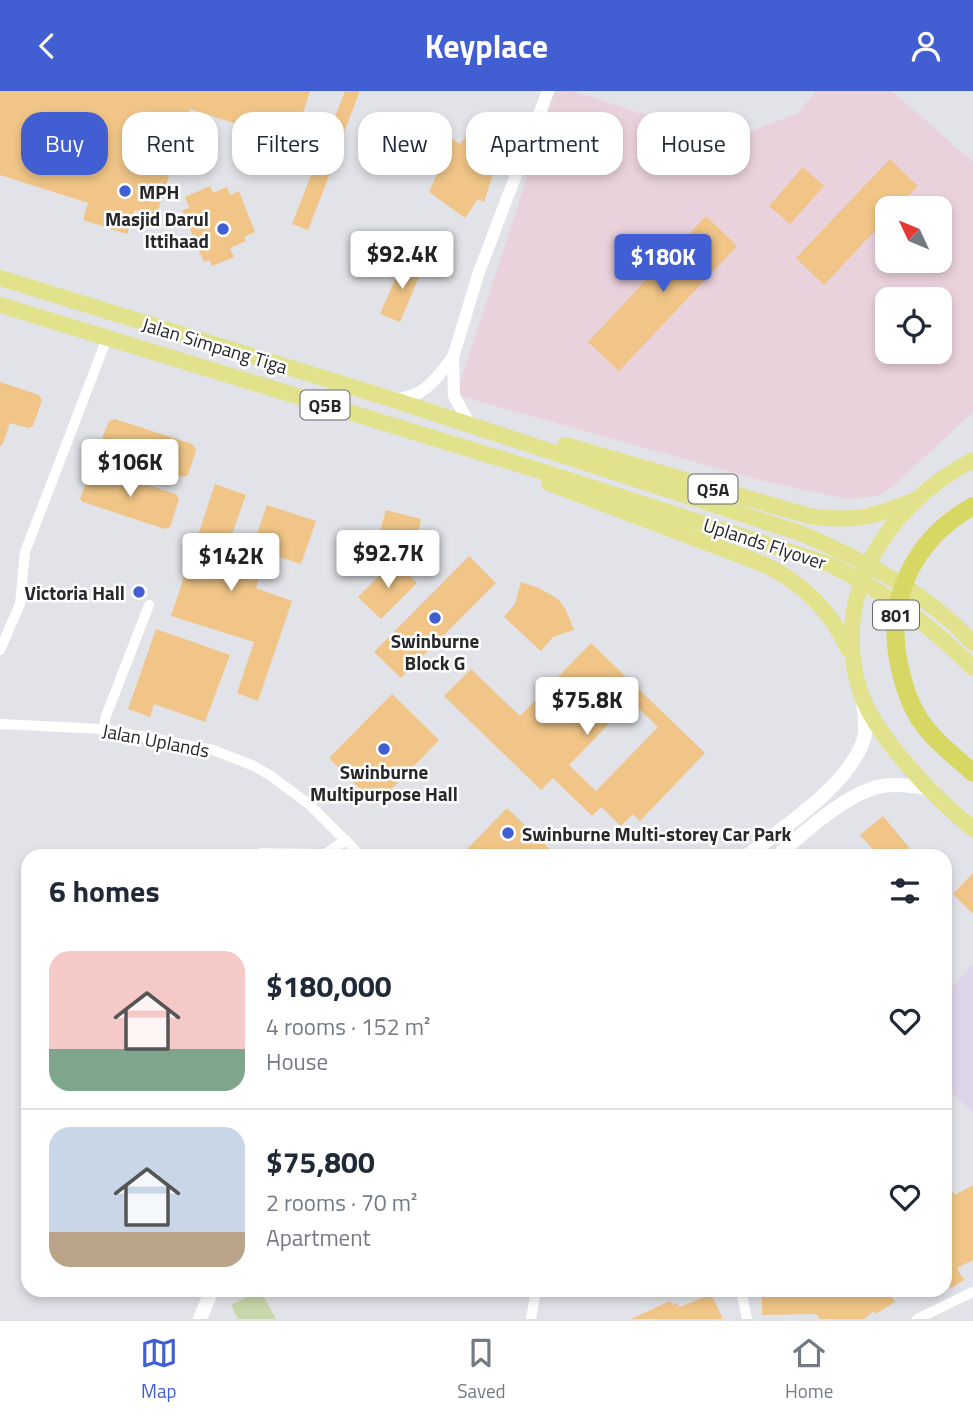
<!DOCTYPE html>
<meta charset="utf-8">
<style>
:root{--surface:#fff;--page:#f6f6f7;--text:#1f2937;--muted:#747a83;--line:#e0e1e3;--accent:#415fd2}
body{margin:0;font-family:"Titillium Web",sans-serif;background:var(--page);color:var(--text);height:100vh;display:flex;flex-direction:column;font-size:26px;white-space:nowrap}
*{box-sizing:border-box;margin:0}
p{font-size:23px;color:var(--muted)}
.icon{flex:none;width:38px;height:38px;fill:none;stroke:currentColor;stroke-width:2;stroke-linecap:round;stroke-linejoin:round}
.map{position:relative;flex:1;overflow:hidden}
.sheet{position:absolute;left:21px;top:758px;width:931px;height:448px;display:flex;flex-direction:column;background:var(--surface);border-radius:21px;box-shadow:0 4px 10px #0003}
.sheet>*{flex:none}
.banner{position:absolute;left:21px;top:21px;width:931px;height:63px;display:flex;gap:14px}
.needle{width:46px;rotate:314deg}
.fabs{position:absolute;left:875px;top:105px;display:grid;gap:14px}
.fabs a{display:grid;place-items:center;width:77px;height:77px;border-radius:14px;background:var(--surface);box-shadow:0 4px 10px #0003;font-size:35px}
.price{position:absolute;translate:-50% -60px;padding:0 16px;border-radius:7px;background:#fff;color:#222;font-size:23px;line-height:46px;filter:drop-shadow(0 2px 4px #0008)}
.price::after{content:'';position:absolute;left:50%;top:42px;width:21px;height:16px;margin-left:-10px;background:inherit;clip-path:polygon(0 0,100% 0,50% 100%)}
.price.current{background:var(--accent);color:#fff}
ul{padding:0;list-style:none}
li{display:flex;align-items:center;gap:21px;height:175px;padding:0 28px}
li+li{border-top:2px solid var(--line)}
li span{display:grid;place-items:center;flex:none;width:196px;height:140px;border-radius:21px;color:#555}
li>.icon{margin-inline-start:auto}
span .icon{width:84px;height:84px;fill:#fffc;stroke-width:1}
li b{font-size:30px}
h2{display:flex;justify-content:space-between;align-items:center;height:84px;padding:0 28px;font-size:30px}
.tag{padding:0 24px;border-radius:21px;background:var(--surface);box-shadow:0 4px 10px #0003;font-size:24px;line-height:63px}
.tag.current{background:var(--accent);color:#fff}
header{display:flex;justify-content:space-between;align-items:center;height:91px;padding:0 28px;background:var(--accent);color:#fff;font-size:32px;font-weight:700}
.tab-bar{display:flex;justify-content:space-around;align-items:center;height:98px;border-top:2px solid var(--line);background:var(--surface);font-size:19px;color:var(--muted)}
.tab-bar a{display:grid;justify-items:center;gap:4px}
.tab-bar .current{color:var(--accent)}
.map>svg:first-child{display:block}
.commercial{fill:#ead2dc;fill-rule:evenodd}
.medical{fill:#ded5ea}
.green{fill:#c8d7a9}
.building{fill:#f0c587;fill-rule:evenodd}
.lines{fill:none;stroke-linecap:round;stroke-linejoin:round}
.minor{stroke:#fff;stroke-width:10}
.tertiary{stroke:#fff;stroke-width:12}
.secondary{stroke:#fff;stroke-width:14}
.primary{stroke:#e1e28b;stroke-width:16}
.trunk{stroke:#d7d864;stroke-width:18}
.poi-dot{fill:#415fd2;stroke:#fff;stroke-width:2.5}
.labels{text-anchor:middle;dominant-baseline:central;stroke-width:5;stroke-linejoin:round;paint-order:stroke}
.shield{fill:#fff;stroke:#68686a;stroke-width:2}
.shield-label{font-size:18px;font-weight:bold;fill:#28282a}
.poi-label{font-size:19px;font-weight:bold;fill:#28282a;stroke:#fff;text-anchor:start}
.street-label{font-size:19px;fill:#28282a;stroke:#fff}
</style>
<header><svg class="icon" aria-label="back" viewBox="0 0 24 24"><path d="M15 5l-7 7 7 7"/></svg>Keyplace<svg class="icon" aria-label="person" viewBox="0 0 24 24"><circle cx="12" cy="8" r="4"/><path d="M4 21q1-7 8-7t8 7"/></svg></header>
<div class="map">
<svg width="973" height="1228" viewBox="0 0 973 1228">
<rect width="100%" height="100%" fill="#e2e3e8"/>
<!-- commercial -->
<path class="commercial" d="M555 0H573L726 50 798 22 816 0H892L973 71V321L893 395 878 405 846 408 763 390 456 304ZM887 117H940V170H887ZM887 208H940V261H887Z"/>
<!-- medical -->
<path class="medical" d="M973 873V1021L945 996V904Z"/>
<!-- green -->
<path class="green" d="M260 1199 276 1228H238L231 1214Z"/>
<!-- building -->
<g class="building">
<path d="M0 0H310L294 51 190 18 156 126 135 119 127 143 83 129 88 112 0 84Z"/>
<path d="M345 0H360L336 62 323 57Z"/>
<path d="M476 32 505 52 502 69 492 86 484 111 478 108 465 127 429 101 441 74 439 72 449 46 460 53Z"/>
<path d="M890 68 918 95 896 117H887V127L824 194 796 167Z"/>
<path d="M315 74 331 80 308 139 292 133Z"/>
<path d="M803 76 824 95 790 133 769 115Z"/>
<path d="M210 95 213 102 227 96 230 104 239 100 255 141 244 146 246 150 230 157 234 166 212 175 209 169 204 171 182 119 189 117 185 106Z"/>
<path d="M706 125 737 155 619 280 588 251Z"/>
<path d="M404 168 423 176 400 231 380 223Z"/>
<path d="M0 291 39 304 42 309 33 335 28 337 10 332 2 355H0Z"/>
<path d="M115 328 192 353 196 359 188 384 183 386 101 360 99 355 109 330Z"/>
<path d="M95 378 176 403 179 408 170 436 165 438 83 411 80 408 90 381Z"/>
<path d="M215 393 246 404 222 470 260 483 256 497 292 510 258 610 237 602 254 551 171 525Z"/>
<path d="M267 414 316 430 301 473 252 457Z"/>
<path d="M386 419 421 428 415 453 379 444Z"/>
<path d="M469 465 496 492 401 587 374 561Z"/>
<path d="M394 470 417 492 381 528 358 506Z"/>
<path d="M521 491 539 497 558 508 565 517 574 539 553 546 541 560 504 526 515 513Z"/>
<path d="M156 538 230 564 205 631 154 613 150 626 128 618Z"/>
<path d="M591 552 705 662 640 730 633 723 621 735 601 716 592 725 553 687 541 699 444 605 471 578 520 625ZM631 610 658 636 596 700 569 674Z"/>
<path d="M392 603 439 649 376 714 329 667Z"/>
<path d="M507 717 557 765H460Z"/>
<path d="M883 725 916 765H879L860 744Z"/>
<path d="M973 782V823L953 803Z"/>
<path d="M973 1094V1169L957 1177 964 1189 951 1197 945 1188V1102L953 1101 955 1104Z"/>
<path d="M762 1199H845L850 1205 861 1199H888L895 1211 876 1223 874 1220 864 1228H820L816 1223 762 1224Z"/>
<path d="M711 1203 723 1228H631L670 1210 673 1214 677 1212 680 1216Z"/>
</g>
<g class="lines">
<!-- minor -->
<g class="minor">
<path d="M0 559 20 513 25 461 107 247"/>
<path d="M0 633 103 638 213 659 254 675 271 685 310 714 361 765"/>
<path d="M103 638 106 625 149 514"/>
<path d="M248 765 262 762 325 763 346 749"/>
<path d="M741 1199 747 1228"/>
<path d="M531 1228 536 1199"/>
<path d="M917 1228 973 1201"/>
</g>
<!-- tertiary -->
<g class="tertiary">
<path d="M394 308C423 308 437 287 453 266"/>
<path d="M470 334 454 305 453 266 479 181 548 0"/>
</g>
<!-- secondary -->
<g class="secondary">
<path d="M747 765C784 735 844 698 862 653 868 640 864 624 863 611"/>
<path d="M777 765C805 741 842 706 877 696 895 692 914 695 932 698"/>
<path d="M200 1228 212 1199"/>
</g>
<!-- primary -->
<g class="primary">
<path d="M0 187 391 308 800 442C863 469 926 501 973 552"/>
<path d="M0 214 544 381 831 474C887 502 929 533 973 577"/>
<path d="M565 354 809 425C851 431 871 427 910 411"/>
<path d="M973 369C887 413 828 505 861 603 878 649 935 707 973 738"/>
<path d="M549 392 763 473C802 491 830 519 848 558"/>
</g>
<!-- trunk -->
<path class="trunk" d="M973 415C914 448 885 508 899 573 903 593 909 612 920 629 934 650 955 665 973 682"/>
</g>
<!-- markers -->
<g class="poi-dot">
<circle cx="125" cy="100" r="7"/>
<circle cx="223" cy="138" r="7"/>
<circle cx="139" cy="501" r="7"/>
<circle cx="435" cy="527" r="7"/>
<circle cx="384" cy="658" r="7"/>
<circle cx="508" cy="742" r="7"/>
</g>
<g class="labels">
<!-- shield labels -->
<g class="shield">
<rect x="300.5" y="299.5" width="49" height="29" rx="5"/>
<rect x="688.5" y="383.5" width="49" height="29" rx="5"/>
<rect x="873" y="509.5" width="46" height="29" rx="5"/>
</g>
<g class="shield-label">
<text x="325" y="314">Q5B</text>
<text x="713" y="398">Q5A</text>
<text x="896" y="524">801</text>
</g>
<!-- poi labels -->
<g class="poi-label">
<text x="139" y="100">MPH</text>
<text x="209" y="127" text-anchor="end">Masjid Darul<tspan x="209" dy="22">Ittihaad</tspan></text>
<text x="125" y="501" text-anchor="end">Victoria Hall</text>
<text x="435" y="549" text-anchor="middle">Swinburne<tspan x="435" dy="22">Block G</tspan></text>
<text x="384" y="680" text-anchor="middle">Swinburne<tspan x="384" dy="22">Multipurpose Hall</tspan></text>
<text x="522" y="742">Swinburne Multi-storey Car Park</text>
</g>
<!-- street labels -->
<g class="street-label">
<text transform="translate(215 254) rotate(17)">Jalan Simpang Tiga</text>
<text transform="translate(765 452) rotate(18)">Uplands Flyover</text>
<text transform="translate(156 649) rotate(11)">Jalan Uplands</text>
</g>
</g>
</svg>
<div class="fabs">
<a><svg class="needle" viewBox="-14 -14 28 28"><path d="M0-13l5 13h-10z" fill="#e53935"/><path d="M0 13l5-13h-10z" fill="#747a83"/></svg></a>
<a><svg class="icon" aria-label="locate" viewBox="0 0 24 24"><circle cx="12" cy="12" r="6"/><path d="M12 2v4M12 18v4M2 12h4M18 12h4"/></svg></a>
</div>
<b class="price" style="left:402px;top:200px">$92.4K</b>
<b class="price current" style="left:663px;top:203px">$180K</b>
<b class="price" style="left:130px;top:408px">$106K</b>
<b class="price" style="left:388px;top:499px">$92.7K</b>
<b class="price" style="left:231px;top:502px">$142K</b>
<b class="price" style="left:587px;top:646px">$75.8K</b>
<div class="banner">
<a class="tag current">Buy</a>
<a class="tag">Rent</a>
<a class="tag">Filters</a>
<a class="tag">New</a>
<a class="tag">Apartment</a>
<a class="tag">House</a>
</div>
<section class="sheet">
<h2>6 homes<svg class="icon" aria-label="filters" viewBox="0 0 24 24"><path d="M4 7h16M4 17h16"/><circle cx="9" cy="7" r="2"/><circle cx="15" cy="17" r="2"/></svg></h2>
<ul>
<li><span style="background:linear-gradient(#f6c9c9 70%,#7fa58c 0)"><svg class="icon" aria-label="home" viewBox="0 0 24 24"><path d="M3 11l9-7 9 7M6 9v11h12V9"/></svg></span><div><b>$180,000</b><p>4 rooms · 152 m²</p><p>House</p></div><svg class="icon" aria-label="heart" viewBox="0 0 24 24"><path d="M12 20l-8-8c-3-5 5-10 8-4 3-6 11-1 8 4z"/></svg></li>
<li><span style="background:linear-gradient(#c9d6e8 75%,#b9a48a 0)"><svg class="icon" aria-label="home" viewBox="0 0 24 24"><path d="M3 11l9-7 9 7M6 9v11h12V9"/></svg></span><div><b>$75,800</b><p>2 rooms · 70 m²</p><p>Apartment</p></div><svg class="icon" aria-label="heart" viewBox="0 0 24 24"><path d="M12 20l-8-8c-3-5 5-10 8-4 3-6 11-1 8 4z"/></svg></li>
</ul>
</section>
</div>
<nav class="tab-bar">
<a class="current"><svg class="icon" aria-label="map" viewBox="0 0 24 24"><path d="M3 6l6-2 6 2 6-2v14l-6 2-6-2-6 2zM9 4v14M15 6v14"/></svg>Map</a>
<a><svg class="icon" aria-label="saved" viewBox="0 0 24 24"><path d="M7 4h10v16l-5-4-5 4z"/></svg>Saved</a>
<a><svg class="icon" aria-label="home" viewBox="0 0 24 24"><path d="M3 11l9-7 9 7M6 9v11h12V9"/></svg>Home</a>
</nav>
